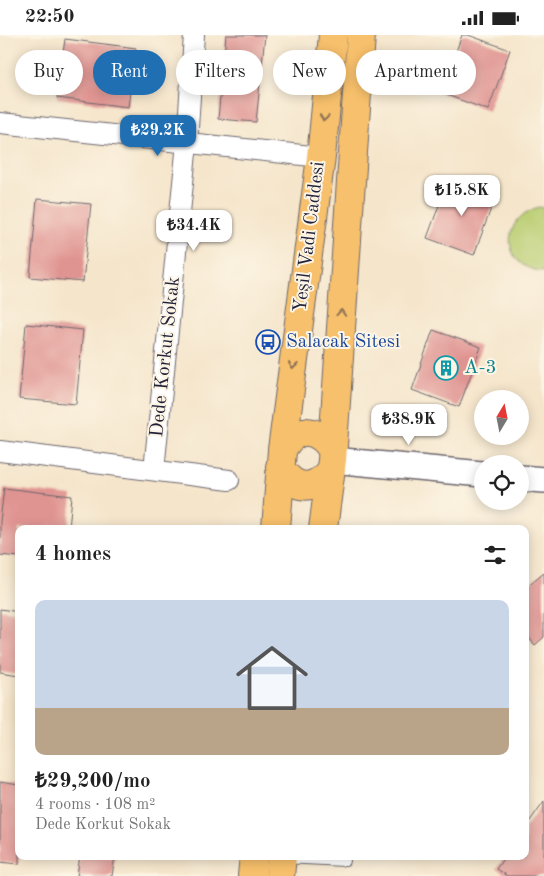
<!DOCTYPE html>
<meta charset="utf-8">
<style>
:root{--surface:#fff;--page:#f6f6f6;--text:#222;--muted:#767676;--accent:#1f6fb2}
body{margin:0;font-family:"Old Standard TT",serif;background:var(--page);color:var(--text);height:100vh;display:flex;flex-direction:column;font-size:19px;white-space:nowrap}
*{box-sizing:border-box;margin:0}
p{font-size:16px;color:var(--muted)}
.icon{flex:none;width:28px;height:28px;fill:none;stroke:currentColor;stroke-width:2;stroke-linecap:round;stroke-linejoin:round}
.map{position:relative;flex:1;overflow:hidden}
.drawer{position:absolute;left:15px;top:490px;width:514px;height:335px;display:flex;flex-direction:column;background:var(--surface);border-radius:10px;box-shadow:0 2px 12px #0003}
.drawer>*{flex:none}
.banner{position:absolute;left:15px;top:15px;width:515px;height:45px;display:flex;gap:10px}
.needle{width:32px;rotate:10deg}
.controls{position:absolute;left:474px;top:355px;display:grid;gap:10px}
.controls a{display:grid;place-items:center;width:55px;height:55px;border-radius:50%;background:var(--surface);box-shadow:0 2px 12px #0003;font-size:25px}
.price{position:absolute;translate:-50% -42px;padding:0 11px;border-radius:10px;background:#fff;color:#222;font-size:16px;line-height:32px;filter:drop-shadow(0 1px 2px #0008)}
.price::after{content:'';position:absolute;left:50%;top:30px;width:15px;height:11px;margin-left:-8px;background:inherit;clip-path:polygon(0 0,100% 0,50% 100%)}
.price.selected{background:var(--accent);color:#fff}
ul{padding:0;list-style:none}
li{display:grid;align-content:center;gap:10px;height:265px;padding:0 20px}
li span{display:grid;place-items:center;height:155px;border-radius:10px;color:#555}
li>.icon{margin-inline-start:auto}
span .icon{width:90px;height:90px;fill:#fffc;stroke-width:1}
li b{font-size:21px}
h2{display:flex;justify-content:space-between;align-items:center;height:60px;padding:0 20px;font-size:21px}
.pill{padding:0 18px;border-radius:22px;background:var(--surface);box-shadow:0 2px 12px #0003;font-size:18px;line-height:45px}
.pill.selected{background:var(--accent);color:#fff}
.status{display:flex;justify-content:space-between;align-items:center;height:35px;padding:0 25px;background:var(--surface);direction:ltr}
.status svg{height:14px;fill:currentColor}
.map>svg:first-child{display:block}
.green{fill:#b9cd71;stroke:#6e7856}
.building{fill:#e09492}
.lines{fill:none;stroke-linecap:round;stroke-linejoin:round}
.service-casing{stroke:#6c666d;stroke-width:12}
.minor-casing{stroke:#6c666d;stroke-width:22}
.tertiary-casing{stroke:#6c666d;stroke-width:28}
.primary-casing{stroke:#6c666d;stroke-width:30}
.service{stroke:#fff;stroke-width:10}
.minor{stroke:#fff;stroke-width:20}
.tertiary{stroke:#fff;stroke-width:25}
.primary{stroke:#f7c06c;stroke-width:28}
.oneway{stroke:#8c7154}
.labels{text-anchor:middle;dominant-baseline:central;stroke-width:4;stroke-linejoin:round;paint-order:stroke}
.street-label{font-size:19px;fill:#22223b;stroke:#fcf5e5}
.transit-label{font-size:19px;fill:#164399;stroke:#fcf5e5;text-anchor:start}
.culture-label{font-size:19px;fill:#0d838f;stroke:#fcf5e5;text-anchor:start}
</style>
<div class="status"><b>22:50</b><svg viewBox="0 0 49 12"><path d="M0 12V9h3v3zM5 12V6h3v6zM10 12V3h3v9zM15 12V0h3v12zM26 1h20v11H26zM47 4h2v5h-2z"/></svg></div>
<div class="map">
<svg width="544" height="841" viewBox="0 0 544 841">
<rect width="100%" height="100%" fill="#fcf5e5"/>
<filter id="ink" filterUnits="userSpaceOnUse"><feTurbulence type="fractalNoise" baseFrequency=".02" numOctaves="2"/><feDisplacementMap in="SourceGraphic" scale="10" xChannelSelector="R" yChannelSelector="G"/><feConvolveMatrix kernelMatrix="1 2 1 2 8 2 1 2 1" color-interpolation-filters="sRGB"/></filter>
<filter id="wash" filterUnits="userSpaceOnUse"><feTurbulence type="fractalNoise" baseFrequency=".0096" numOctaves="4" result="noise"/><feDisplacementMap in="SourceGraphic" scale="20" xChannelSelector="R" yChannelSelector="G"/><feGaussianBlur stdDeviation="1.12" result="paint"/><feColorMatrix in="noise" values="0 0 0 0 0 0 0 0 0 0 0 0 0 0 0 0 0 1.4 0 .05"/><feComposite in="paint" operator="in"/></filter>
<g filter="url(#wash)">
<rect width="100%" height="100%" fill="#f5e5cb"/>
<!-- green -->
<path class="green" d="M539 172 544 173V236C503 236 497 184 539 172Z"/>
<g id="blocks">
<!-- building -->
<g class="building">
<path d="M226 0H265L256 87 218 84Z"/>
<path d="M462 0H468L510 15 488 75 441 58Z"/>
<path d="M65 4 136 13 128 72 57 63Z"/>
<path d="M449 143 496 160 474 220 427 203Z"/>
<path d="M37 164 91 169 83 247 30 242Z"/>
<path d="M26 289 83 295 76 369 19 364Z"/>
<path d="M433 295 481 312 459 372 412 355Z"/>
<path d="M4 453 72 461 69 494H19V522L0 520V487Z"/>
<path d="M544 537V602L535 610 525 598V553Z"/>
<path d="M0 574 19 577V640L0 637Z"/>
<path d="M0 747 19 750V829L0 827Z"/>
<path d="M544 766V841H507L496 834 505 821H525V793Z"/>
<path d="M80 821H115L112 841H77Z"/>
</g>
</g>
</g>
<g filter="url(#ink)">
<use href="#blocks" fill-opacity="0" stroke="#6c666d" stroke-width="1"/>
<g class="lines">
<!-- service casing -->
<g class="service-casing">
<path id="service" d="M284 823 345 826"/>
</g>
<!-- minor casing -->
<g class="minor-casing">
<g id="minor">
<path d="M0 88 321 122"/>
<path d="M0 416 229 445"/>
<path d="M154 435 187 108 194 0"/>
</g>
</g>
<!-- tertiary casing -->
<g class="tertiary-casing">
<g id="tertiary">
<path d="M332 425 482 439"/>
<path d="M520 443 544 445"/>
</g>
</g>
<!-- primary casing -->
<g class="primary-casing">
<g id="primary">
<path d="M282 415C296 390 316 392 332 414"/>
<path d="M280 432C294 456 315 457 331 434"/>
<path d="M276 494 282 415 321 122 333 0"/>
<path d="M323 494 332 425 361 0"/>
<path d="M252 841 254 821"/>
<path d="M280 841 282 821"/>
</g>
</g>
<!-- service -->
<use href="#service" class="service"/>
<!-- minor -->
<use href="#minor" class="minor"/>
<!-- tertiary -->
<use href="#tertiary" class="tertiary"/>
<!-- primary -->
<use href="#primary" class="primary"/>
</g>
<!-- one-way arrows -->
<defs><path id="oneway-chevron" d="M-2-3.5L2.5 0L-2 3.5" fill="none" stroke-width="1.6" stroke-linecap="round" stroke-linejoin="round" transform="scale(1.25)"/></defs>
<g class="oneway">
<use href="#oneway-chevron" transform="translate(324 83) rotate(96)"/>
<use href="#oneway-chevron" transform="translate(341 278) rotate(-86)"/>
<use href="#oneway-chevron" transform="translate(293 331) rotate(97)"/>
</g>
</g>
<!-- icons -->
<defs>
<g id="bus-ring" transform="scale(1.25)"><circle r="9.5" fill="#fcf5e5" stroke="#1a4fb4" stroke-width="1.5"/><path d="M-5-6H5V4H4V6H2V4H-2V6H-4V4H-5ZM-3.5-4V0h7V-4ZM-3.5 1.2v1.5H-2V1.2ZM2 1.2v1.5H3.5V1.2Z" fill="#1a4fb4"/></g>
<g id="building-ring" transform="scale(1.25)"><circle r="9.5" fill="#fcf5e5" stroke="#0f9aa8" stroke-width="1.5"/><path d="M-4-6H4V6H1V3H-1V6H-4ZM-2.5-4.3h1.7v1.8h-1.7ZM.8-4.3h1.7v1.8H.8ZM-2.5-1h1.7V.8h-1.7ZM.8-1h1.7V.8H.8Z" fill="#0f9aa8"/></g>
</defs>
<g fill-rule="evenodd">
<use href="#bus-ring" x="268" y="307"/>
<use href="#building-ring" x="446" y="333"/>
</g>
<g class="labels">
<!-- street labels -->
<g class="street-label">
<text transform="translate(310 202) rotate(-83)">Yeşil Vadi Caddesi</text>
<text transform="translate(166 322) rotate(-84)">Dede Korkut Sokak</text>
</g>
<!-- transit labels -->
<g class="transit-label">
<text x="286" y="307">Salacak Sitesi</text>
</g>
<!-- culture labels -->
<g class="culture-label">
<text x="464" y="333">A-3</text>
</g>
</g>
</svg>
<div class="controls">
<a><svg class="needle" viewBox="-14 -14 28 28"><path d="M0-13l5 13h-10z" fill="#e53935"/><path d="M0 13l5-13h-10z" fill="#767676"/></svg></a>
<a><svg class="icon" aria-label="locate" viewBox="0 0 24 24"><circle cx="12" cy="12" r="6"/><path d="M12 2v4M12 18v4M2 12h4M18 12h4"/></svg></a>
</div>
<b class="price selected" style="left:158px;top:122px">₺29.2K</b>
<b class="price" style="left:462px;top:182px">₺15.8K</b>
<b class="price" style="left:194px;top:217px">₺34.4K</b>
<b class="price" style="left:409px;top:411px">₺38.9K</b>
<div class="banner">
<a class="pill">Buy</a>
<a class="pill selected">Rent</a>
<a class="pill">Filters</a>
<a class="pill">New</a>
<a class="pill">Apartment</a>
</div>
<section class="drawer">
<h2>4 homes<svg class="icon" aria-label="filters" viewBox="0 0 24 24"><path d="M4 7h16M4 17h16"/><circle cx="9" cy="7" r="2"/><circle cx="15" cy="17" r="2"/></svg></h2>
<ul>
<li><span style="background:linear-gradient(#c9d6e8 70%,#b9a48a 0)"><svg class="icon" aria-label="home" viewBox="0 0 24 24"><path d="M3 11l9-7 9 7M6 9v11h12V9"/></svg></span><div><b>₺29,200/mo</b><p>4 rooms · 108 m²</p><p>Dede Korkut Sokak</p></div></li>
</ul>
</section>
</div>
